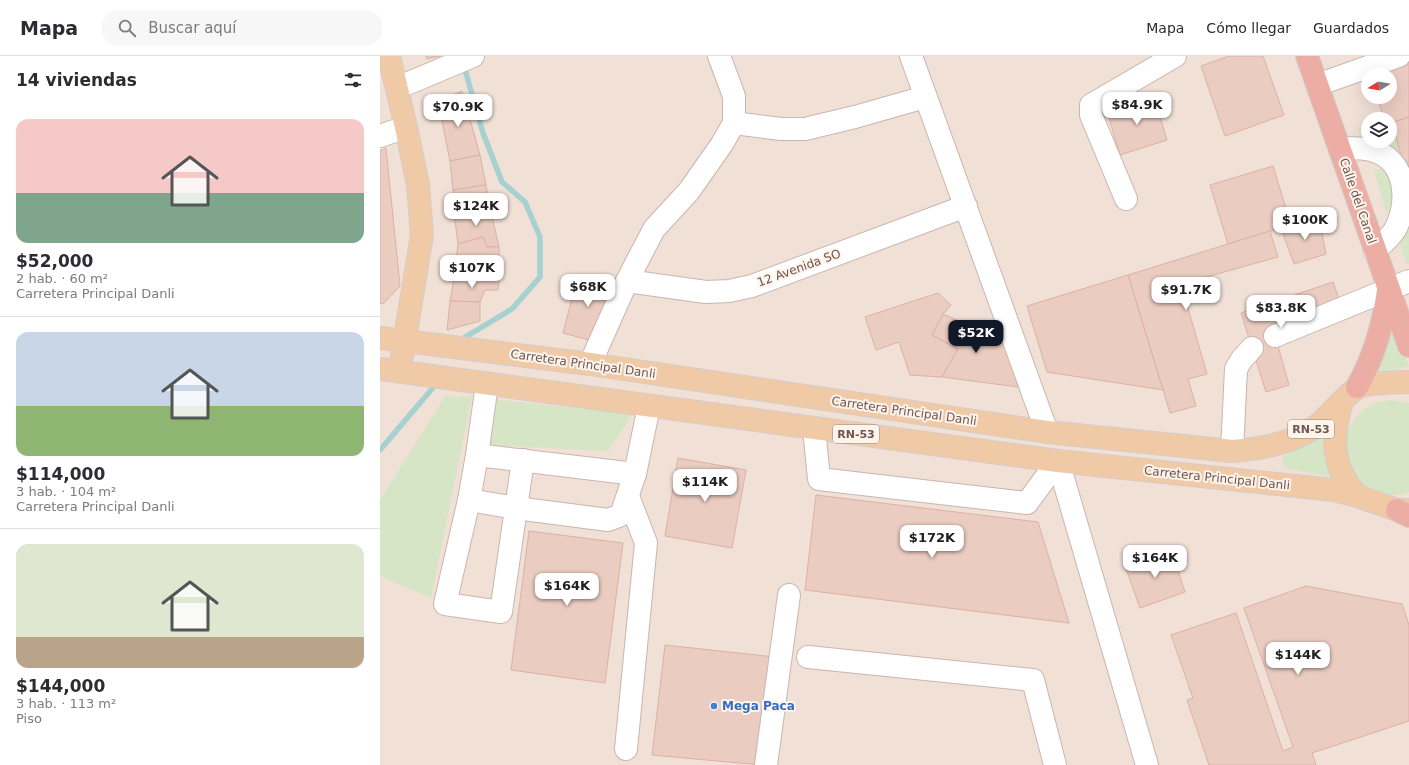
<!DOCTYPE html>
<html lang="es">
<meta charset="utf-8">
<style>
:root{--surface:#fff;--page:#f7f7f7;--text:#2b2b33;--muted:#7c7c81;--line:#e1e1e2;--accent:#111827}
body{margin:0;font-family:"DejaVu Sans",sans-serif;background:var(--page);color:var(--text);height:100vh;display:flex;flex-direction:column;font-size:15px;white-space:nowrap}
*{box-sizing:border-box;margin:0}
p{font-size:13px;color:var(--muted)}
.icon{flex:none;width:22px;height:22px;fill:none;stroke:currentColor;stroke-width:2;stroke-linecap:round;stroke-linejoin:round}
.map{position:relative;flex:1;overflow:hidden}
.panel{display:flex;flex-direction:column;background:var(--surface);width:380px}
.panel>*{flex:none}
.needle{width:26px;rotate:259deg}
.buttons{position:absolute;left:981px;top:12px;display:grid;gap:8px}
.buttons a{display:grid;place-items:center;width:36px;height:36px;border-radius:50%;background:var(--surface);box-shadow:0 4px 16px #0002;font-size:20px}
.price{position:absolute;translate:-50% -34px;padding:0 9px;border-radius:8px;background:#fff;color:#222;font-size:13px;line-height:26px;filter:drop-shadow(0 1px 2px #0008)}
.price::after{content:'';position:absolute;left:50%;top:24px;width:12px;height:9px;margin-left:-6px;background:inherit;clip-path:polygon(0 0,100% 0,50% 100%)}
.price.current{background:var(--accent);color:#fff}
ul{padding:0;list-style:none}
li{display:grid;align-content:center;gap:8px;height:212px;padding:0 16px}
li+li{border-top:1px solid var(--line)}
li span{display:grid;place-items:center;height:124px;border-radius:12px;color:#555}
li>.icon{margin-inline-start:auto}
span .icon{width:72px;height:72px;fill:#fffc;stroke-width:1}
li b{font-size:17px}
h2{display:flex;justify-content:space-between;align-items:center;height:48px;padding:0 16px;font-size:17px}
header{display:flex;align-items:center;gap:24px;box-sizing:border-box;height:56px;padding:0 20px;background:var(--surface);border-bottom:1px solid var(--line)}
header strong{font-size:19px}
nav{display:flex;gap:22px;margin-inline-start:auto;font-size:14px}
.search{width:280px;height:36px;background:var(--page);display:flex;align-items:center;gap:10px;box-sizing:border-box;padding:0 14px;border-radius:16px;color:var(--muted);font-size:15px}
main{display:flex;flex:1;min-height:0}
.map>svg:first-child{display:block}
.residential{fill:#f0e0d6;fill-rule:evenodd}
.green{fill:#d7e5c7}
.lines{fill:none;stroke-linecap:round;stroke-linejoin:round}
.stream{stroke:#a5d1d1;stroke-width:5.5}
.building{fill:#ebccc1;stroke:#dcb1a4}
.minor-casing{stroke:#c9b6ae;stroke-width:24}
.major-casing{stroke:#d4ccca;stroke-width:24}
.highway-casing{stroke:#d4ccca;stroke-width:24}
.minor{stroke:#fff;stroke-width:22}
.major{stroke:#f0caa7;stroke-width:22}
.highway{stroke:#ecada5;stroke-width:22}
.shop-dot{fill:#3f7fe0;stroke:#fdf4ec;stroke-width:1.5}
.labels{text-anchor:middle;dominant-baseline:central;stroke-width:4;stroke-linejoin:round;paint-order:stroke}
.shield{fill:#fdf4ec;stroke:#9a857d;stroke-width:1}
.shield-label{font-size:11px;font-weight:bold;fill:#6f554e}
.street-label{font-size:12px;fill:#6f554e;stroke:#fdf4ec}
.shop-label{font-size:12px;font-weight:bold;fill:#366cbe;stroke:#fdf4ec;text-anchor:start}
</style>
<header>
<strong>Mapa</strong>
<div class="search"><svg class="icon" aria-label="search" viewBox="0 0 24 24"><circle cx="10" cy="10" r="6"/><path d="M15 15l6 6"/></svg>Buscar aquí</div>
<nav><a>Mapa</a><a>Cómo llegar</a><a>Guardados</a></nav>
</header>
<main>
<section class="panel">
<h2>14 viviendas<svg class="icon" aria-label="filters" viewBox="0 0 24 24"><path d="M4 7h16M4 17h16"/><circle cx="9" cy="7" r="2"/><circle cx="15" cy="17" r="2"/></svg></h2>
<ul>
<li><span style="background:linear-gradient(#f6c9c9 60%,#7fa58c 0)"><svg class="icon" aria-label="home" viewBox="0 0 24 24"><path d="M3 11l9-7 9 7M6 9v11h12V9"/></svg></span><div><b>$52,000</b><p>2 hab. · 60 m²</p><p>Carretera Principal Danli</p></div></li>
<li><span style="background:linear-gradient(#c9d6e8 60%,#8fb573 0)"><svg class="icon" aria-label="home" viewBox="0 0 24 24"><path d="M3 11l9-7 9 7M6 9v11h12V9"/></svg></span><div><b>$114,000</b><p>3 hab. · 104 m²</p><p>Carretera Principal Danli</p></div></li>
<li><span style="background:linear-gradient(#dfe7d0 75%,#b9a48a 0)"><svg class="icon" aria-label="home" viewBox="0 0 24 24"><path d="M3 11l9-7 9 7M6 9v11h12V9"/></svg></span><div><b>$144,000</b><p>3 hab. · 113 m²</p><p>Piso</p></div></li>
</ul>
</section>
<div class="map">
<svg width="1029" height="709" viewBox="0 0 1029 709">
<rect width="100%" height="100%" fill="#f9efe6"/>
<!-- residential -->
<path class="residential" d="M0 0H1029V709H0ZM988 19H1010V41H988ZM988 63H1010V85H988Z"/>
<!-- green -->
<g class="green">
<path d="M1010 67H1012L1019 93 1011 94 983 88 978 72 988 70V85H1010Z"/>
<path d="M1001 113 1009 116 1017 131 1011 153 1006 156 994 114Z"/>
<path d="M1029 164V208H1027L1019 185Z"/>
<path d="M1014 270 1029 310 995 319Z"/>
<path d="M65 340 92 341 51 542 0 520V444Z"/>
<path d="M112 343 253 358 228 395 103 389Z"/>
<path d="M1012 344 1029 347V436C970 458 939 367 997 347 1002 345 1007 345 1012 344Z"/>
<path d="M945 378C942 395 944 406 951 421L904 412 902 401Z"/>
</g>
<g class="lines">
<!-- stream -->
<g class="stream">
<path d="M82 283 132 253 160 221V181L145 146 122 126 103 77 84 10"/>
<path d="M0 394 57 327"/>
</g>
</g>
<!-- building -->
<g class="building">
<path d="M46 0H60L47 3Z"/>
<path d="M849 0H883L904 59 845 80 821 10Z"/>
<path d="M1029 5V61L1010 67V63H1004L997 41H1010V19L991 18Z"/>
<path d="M82 35 100 99 70 105 58 45Z"/>
<path d="M774 41 787 84 740 99 727 55Z"/>
<path d="M1029 61V114H1027L1019 93 1012 67Z"/>
<path d="M6 92 20 230 3 248 0 247V95Z"/>
<path d="M100 99 106 129 73 134 70 105Z"/>
<path d="M893 110 911 169 848 188 830 129Z"/>
<path d="M106 129 110 151 74 158 73 134Z"/>
<path d="M110 151 119 191H107L103 181 78 188 74 158Z"/>
<path d="M939 162 946 198 914 208 902 175Z"/>
<path d="M890 175 898 201 801 228 827 318 808 323 816 350 790 357 748 219Z"/>
<path d="M103 181 107 191H119V224L74 223 78 188Z"/>
<path d="M198 219 232 228 217 286 183 277Z"/>
<path d="M748 219 783 334 667 316 647 250Z"/>
<path d="M74 223 119 224 118 234H105L100 246 70 245Z"/>
<path d="M953 226 960 246 892 269 909 329 886 336 861 257Z"/>
<path d="M558 237 571 249 563 258 552 279 578 293 562 321 530 319 519 286 496 294 485 261Z"/>
<path d="M70 245 100 246V265L67 274Z"/>
<path d="M563 258 627 286 638 331 562 321 578 293 552 279Z"/>
<path d="M298 402 366 414 352 492 285 480Z"/>
<path d="M436 439 658 466 689 567 425 534Z"/>
<path d="M149 475 243 487 225 627 131 614Z"/>
<path d="M791 494 805 536 760 552 745 510Z"/>
<path d="M926 530 1022 548 1029 569V665L932 697 936 709H829L807 644 813 642 791 579 856 557 903 695 913 691 864 552Z"/>
<path d="M285 589 395 601 381 709 272 699Z"/>
</g>
<g class="lines">
<!-- minor casing -->
<g class="minor-casing">
<g id="minor">
<path d="M531 0 667 376"/>
<path d="M937 29 1019 0"/>
<path d="M17 32 93 0"/>
<path d="M354 67 401 73H425L475 61 545 41"/>
<path d="M0 80 26 71"/>
<path d="M960 93C970 92 980 92 991 94 1027 103 1029 144 1016 172 1011 181 1002 188 995 195"/>
<path d="M746 143 711 59V49L795 0"/>
<path d="M247 225 326 236 349 235 372 230 586 150"/>
<path d="M895 280 1029 225"/>
<path d="M210 308 247 225 274 173 309 135 342 88 354 67V40L339 0"/>
<path d="M107 328 97 399 89 444 136 452 228 464 241 459 255 418 269 350"/>
<path d="M434 372 439 423 647 447 678 405"/>
<path d="M852 395 856 313 862 303 872 292"/>
<path d="M97 399 255 418"/>
<path d="M678 405 767 709"/>
<path d="M89 444 65 548 121 556 143 404"/>
<path d="M428 601 653 624 675 709"/>
<path d="M246 693 266 487 248 440"/>
<path d="M386 709 409 539"/>
</g>
</g>
<!-- major casing -->
<g class="major-casing">
<g id="major">
<path d="M9 0 26 71 38 129 42 179 22 300"/>
<path d="M0 282 210 308 667 376 852 395C881 393 918 387 941 366 951 358 968 337 977 332 985 327 1018 326 1029 326"/>
<path d="M0 313 678 405 954 434 977 440 1017 454H1029"/>
<path d="M961 348C952 384 951 410 977 440"/>
</g>
</g>
<!-- highway casing -->
<g class="highway-casing">
<g id="highway">
<path d="M927 0 1029 290"/>
<path d="M977 331C994 301 1003 269 1008 235"/>
<path d="M1017 454 1029 460"/>
</g>
</g>
<!-- minor -->
<use href="#minor" class="minor"/>
<!-- major -->
<use href="#major" class="major"/>
<!-- highway -->
<use href="#highway" class="highway"/>
</g>
<!-- markers -->
<circle class="shop-dot" cx="334" cy="650" r="4"/>
<g class="labels">
<!-- shield labels -->
<g class="shield">
<rect x="908" y="364" width="46" height="18" rx="3"/>
<rect x="453" y="369" width="46" height="18" rx="3"/>
</g>
<g class="shield-label">
<text x="931" y="373">RN-53</text>
<text x="476" y="378">RN-53</text>
</g>
<!-- street labels -->
<g class="street-label">
<text transform="translate(978 145) rotate(71)">Calle del Canal</text>
<text transform="translate(419 212) rotate(-20)">12 Avenida SO</text>
<text transform="translate(203 308) rotate(8)">Carretera Principal Danli</text>
<text transform="translate(524 355) rotate(8)">Carretera Principal Danli</text>
<text transform="translate(837 422) rotate(6)">Carretera Principal Danli</text>
</g>
<!-- shop labels -->
<g class="shop-label">
<text x="342" y="650">Mega Paca</text>
</g>
</g>
</svg>
<div class="buttons">
<a><svg class="needle" viewBox="-14 -14 28 28"><path d="M0-13l5 13h-10z" fill="#e53935"/><path d="M0 13l5-13h-10z" fill="#7c7c81"/></svg></a>
<a><svg class="icon" aria-label="layers" viewBox="0 0 24 24"><path d="M12 4l9 5-9 5-9-5zM3 14l9 5 9-5"/></svg></a>
</div>
<b class="price" style="left:757px;top:70px">$84.9K</b>
<b class="price" style="left:78px;top:72px">$70.9K</b>
<b class="price" style="left:96px;top:171px">$124K</b>
<b class="price" style="left:925px;top:185px">$100K</b>
<b class="price" style="left:92px;top:233px">$107K</b>
<b class="price" style="left:208px;top:252px">$68K</b>
<b class="price" style="left:806px;top:255px">$91.7K</b>
<b class="price" style="left:901px;top:273px">$83.8K</b>
<b class="price current" style="left:596px;top:298px">$52K</b>
<b class="price" style="left:325px;top:447px">$114K</b>
<b class="price" style="left:552px;top:503px">$172K</b>
<b class="price" style="left:775px;top:523px">$164K</b>
<b class="price" style="left:187px;top:551px">$164K</b>
<b class="price" style="left:918px;top:620px">$144K</b>
</div>
</main>
